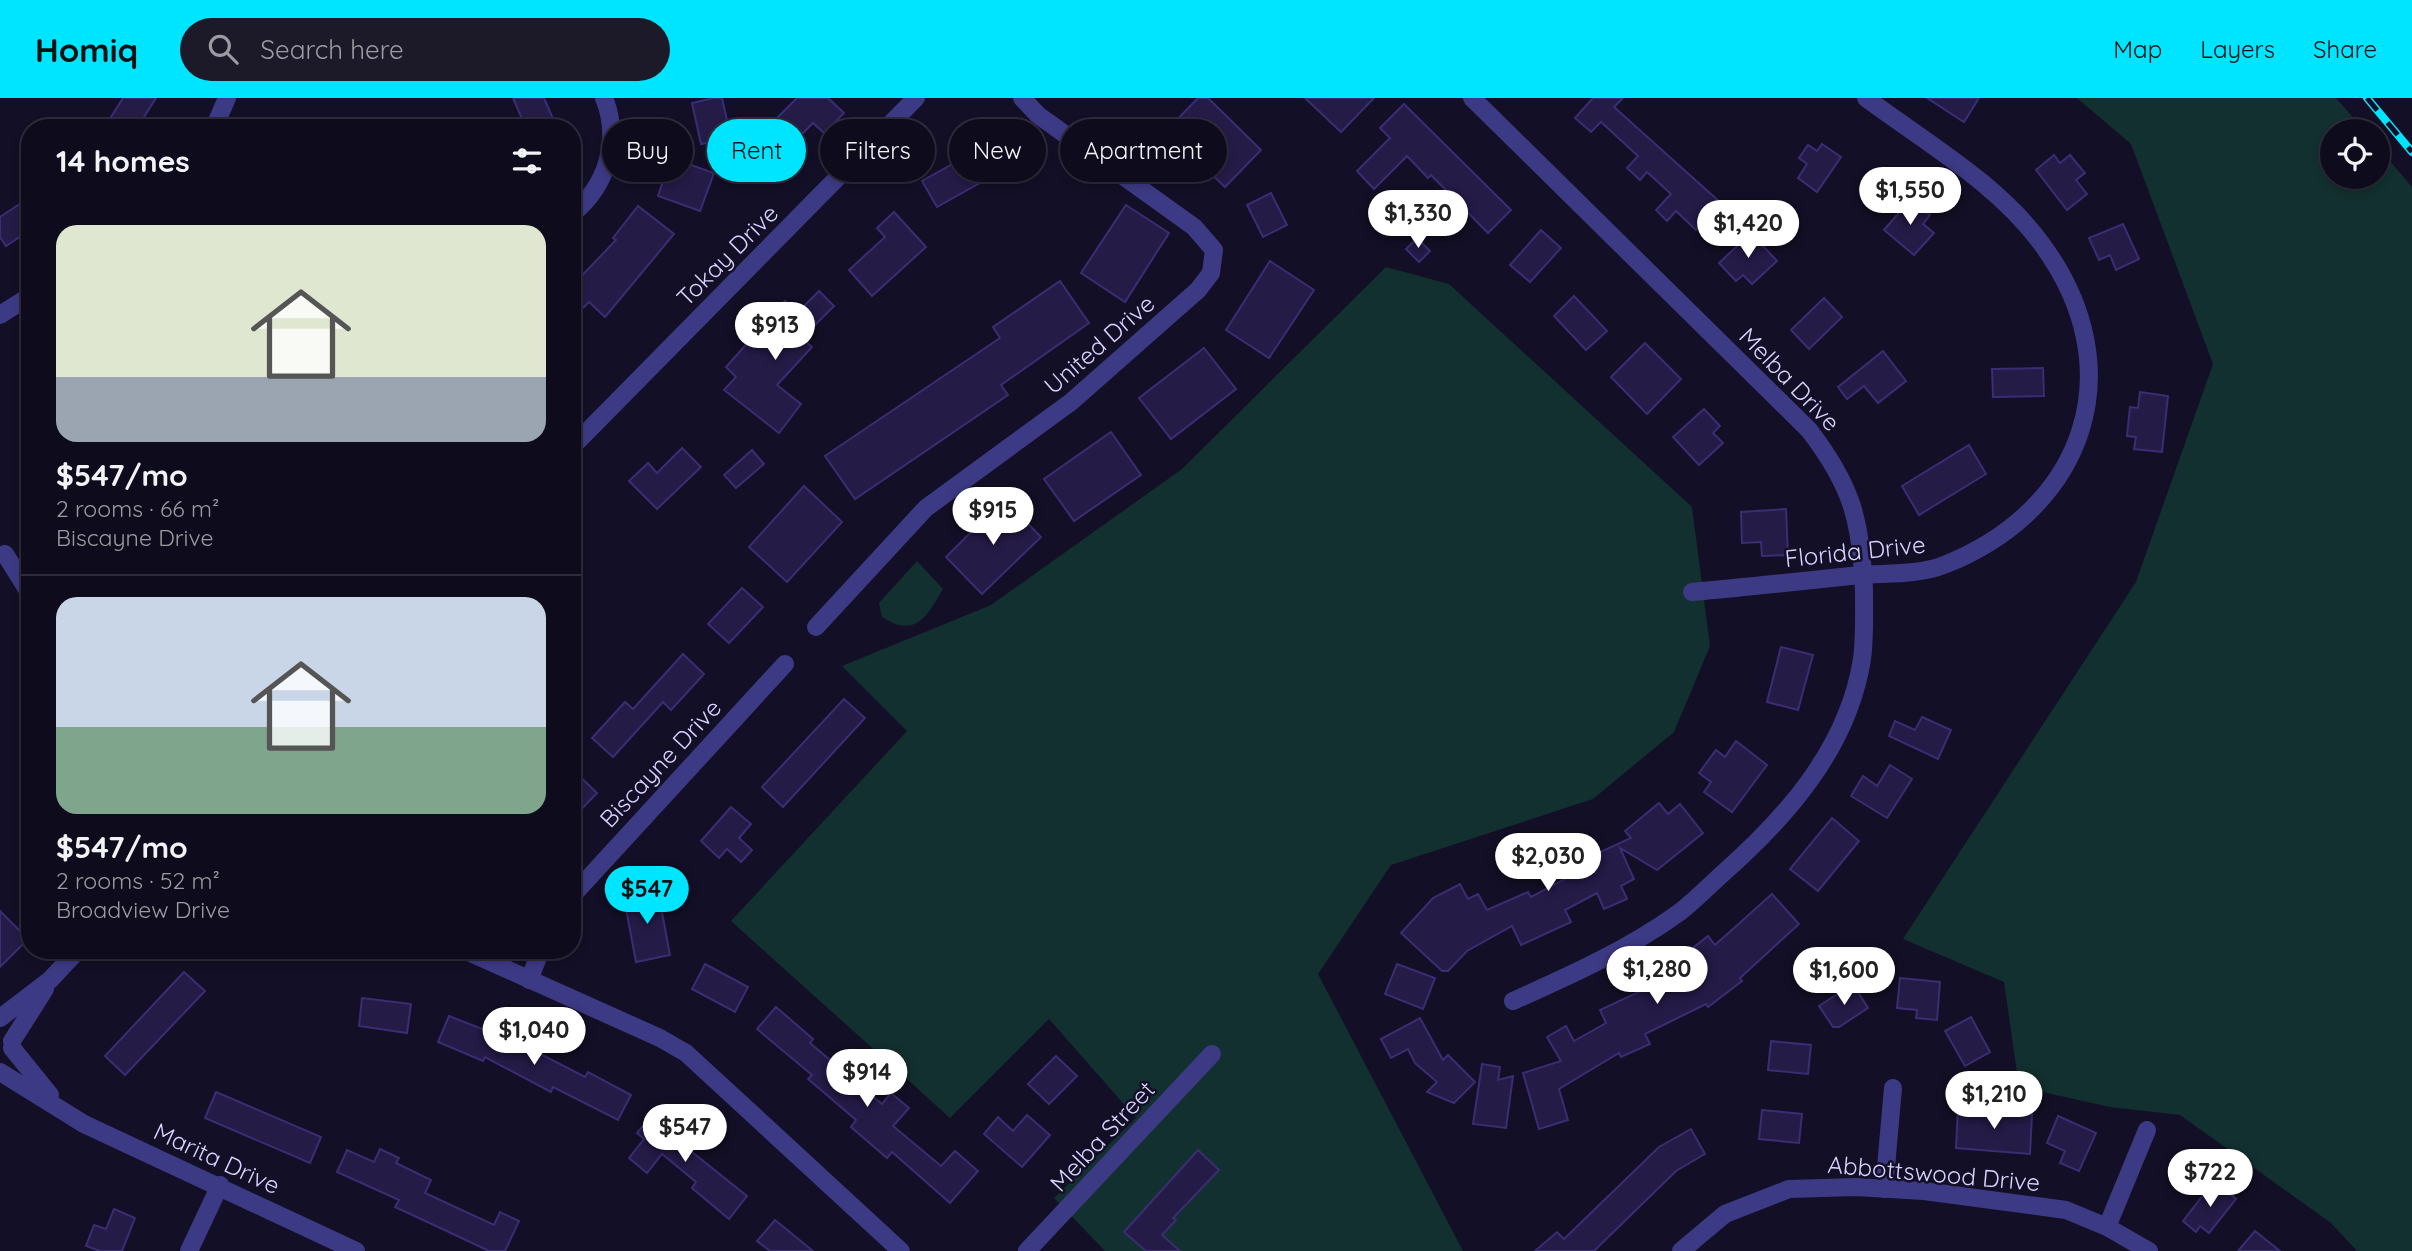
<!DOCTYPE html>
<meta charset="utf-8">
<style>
:root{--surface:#0e0b1c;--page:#1c1929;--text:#f1f3f6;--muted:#9b9ba3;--line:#2e2b3b;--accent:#00e5ff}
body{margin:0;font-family:Quicksand,sans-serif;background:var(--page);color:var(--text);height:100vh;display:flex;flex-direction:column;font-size:26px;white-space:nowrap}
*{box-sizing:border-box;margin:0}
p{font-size:23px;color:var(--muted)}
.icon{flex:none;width:38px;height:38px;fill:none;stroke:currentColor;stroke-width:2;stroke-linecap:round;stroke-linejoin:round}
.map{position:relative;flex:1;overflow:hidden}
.drawer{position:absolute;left:21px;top:21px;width:560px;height:840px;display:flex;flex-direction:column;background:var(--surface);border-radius:28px;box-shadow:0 4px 10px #0003,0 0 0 2px var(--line)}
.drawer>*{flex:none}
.top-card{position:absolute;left:602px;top:21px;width:665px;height:63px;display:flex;gap:14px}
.tools{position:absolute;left:2320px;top:21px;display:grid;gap:14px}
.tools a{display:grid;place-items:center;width:70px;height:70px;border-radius:50%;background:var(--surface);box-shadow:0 4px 10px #0003,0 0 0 2px var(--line);font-size:35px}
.price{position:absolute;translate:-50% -60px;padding:0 16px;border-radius:24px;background:#fff;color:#222;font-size:23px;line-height:46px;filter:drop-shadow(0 2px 4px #0008)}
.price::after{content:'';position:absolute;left:50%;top:42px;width:21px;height:16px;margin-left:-10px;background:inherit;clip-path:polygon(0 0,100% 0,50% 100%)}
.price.current{background:var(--accent);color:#111}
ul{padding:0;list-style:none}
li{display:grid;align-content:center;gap:14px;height:371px;padding:0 35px}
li+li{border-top:2px solid var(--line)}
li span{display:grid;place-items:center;height:217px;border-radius:21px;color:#555}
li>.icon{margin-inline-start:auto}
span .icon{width:126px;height:126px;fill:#fffc;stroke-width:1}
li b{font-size:30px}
h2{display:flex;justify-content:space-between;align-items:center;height:84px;padding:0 35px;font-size:30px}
.pill{padding:0 24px;border-radius:32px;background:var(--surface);box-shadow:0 4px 10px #0003,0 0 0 2px var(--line);font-size:24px;line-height:63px}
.pill.current{background:var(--accent);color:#111}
header{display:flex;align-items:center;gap:42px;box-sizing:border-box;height:98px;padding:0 35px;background:var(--accent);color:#111}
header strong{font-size:33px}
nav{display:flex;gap:38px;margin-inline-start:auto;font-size:24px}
.search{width:490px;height:63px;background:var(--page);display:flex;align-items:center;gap:18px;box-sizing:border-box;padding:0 24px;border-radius:38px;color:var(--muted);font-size:26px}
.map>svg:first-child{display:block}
.green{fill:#12302f}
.building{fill:#241b47;stroke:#3b2d73;stroke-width:2}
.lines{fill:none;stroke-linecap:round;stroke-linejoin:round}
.minor{stroke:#3d3a85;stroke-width:18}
.rail-casing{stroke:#00e5ff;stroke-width:8}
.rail{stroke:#130f26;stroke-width:5;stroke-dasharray:16;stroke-linecap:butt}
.labels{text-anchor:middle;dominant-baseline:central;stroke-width:5;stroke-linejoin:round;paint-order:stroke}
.street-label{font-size:24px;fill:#d9d4ff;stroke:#130f26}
</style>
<header>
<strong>Homiq</strong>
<div class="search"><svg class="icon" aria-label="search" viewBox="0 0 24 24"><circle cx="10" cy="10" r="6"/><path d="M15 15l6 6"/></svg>Search here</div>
<nav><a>Map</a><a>Layers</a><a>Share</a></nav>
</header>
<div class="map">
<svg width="2412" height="1153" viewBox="0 0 2412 1153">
<rect width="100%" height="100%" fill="#130f26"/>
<!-- green -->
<g class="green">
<path d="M2077 0H2336L2365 33H2333V79H2378V49L2412 89V1153H2357L2331 1125 2180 1017 2110 1009 2019 989 2004 884 1903 841 2136 484 2213 266 2131 46Z"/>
<path d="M1386 169 1449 186 1692 409 1710 548 1674 634 1593 701 1391 767 1318 876 1463 1153H1105L1054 1100 1136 1020 1049 921 950 1020 731 823 907 633 842 568 991 507 1182 371Z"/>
<path d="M917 463 943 491C927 518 916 541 882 519L879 505Z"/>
</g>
<!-- building -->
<g class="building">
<path d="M123 0H156L137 30H104Z"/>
<path d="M513 0H544L557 30H526Z"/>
<path d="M714 0H722L731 40 701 46 692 5Z"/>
<path d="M797 0H828L844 15 824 35 813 25 798 40 777 20Z"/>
<path d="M1198 0H1208L1261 52 1225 89 1166 33Z"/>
<path d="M1305 0H1374L1341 34Z"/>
<path d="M1593 0H1623L1614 9 1721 105 1696 132 1676 113 1667 123 1656 112 1671 96 1647 74 1640 82 1627 70 1638 58 1601 24 1591 34 1575 20Z"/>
<path d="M1927 0H1979L1964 24Z"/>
<path d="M1404 6 1511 112 1488 135 1431 77 1428 80 1407 58 1374 91 1357 73 1390 40 1380 30Z"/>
<path d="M1822 46 1841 59 1817 94 1798 80 1807 66 1799 60 1808 47 1817 53Z"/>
<path d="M987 47 1001 73 937 109 922 83Z"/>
<path d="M2054 57 2060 65 2070 57 2085 75 2076 82 2087 96 2067 112 2036 72Z"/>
<path d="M671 60 714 75 700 113 658 98Z"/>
<path d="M1271 95 1287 127 1263 139 1247 107Z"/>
<path d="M30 99V132L6 148 0 139V119Z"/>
<path d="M1911 101 1930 117 1923 126 1934 135 1914 157 1884 132Z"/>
<path d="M1126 107 1169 135 1125 204 1081 175Z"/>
<path d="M638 108 674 136 605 219 589 204 572 221V188L616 142 613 140Z"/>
<path d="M894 114 926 149 872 198 849 172 885 139 877 130Z"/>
<path d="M2123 126 2139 161 2116 172 2110 157 2099 162 2089 140Z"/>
<path d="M1541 132 1561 150 1530 184 1510 167Z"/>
<path d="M1751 135 1777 163 1752 186 1743 177 1736 183 1719 165Z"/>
<path d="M1417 140 1430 153 1419 164 1406 151Z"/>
<path d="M1270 163 1314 192 1269 260 1226 232Z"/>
<path d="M1060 183 1089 225 1001 287 1008 297 855 401 825 358 1000 240 993 229Z"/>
<path d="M819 193 834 208 802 240 812 249 777 287 801 306 779 335 724 292 736 279 726 269 785 203 797 215Z"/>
<path d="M1574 198 1607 233 1586 252 1554 218Z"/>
<path d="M1824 200 1842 219 1809 251 1791 232Z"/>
<path d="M1645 245 1681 281 1647 316 1611 279Z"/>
<path d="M1204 250 1236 291 1171 341 1139 300Z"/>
<path d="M1883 253 1906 283 1878 305 1864 288 1847 301 1838 289Z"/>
<path d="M2043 270 2044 298 1993 299 1992 271Z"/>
<path d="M2140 294 2168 298 2162 354 2134 351 2136 339 2127 338 2130 309 2138 310Z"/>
<path d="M1704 311 1720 328 1713 335 1723 345 1699 367 1673 339Z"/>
<path d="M1111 334 1141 377 1074 423 1044 381Z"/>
<path d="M1969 347 1986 376 1919 417 1902 388Z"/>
<path d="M682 350 701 369 657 411 629 383 648 365 657 375Z"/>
<path d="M752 352 764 366 736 390 724 377Z"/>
<path d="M804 388 842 424 787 484 749 449Z"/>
<path d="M1004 401 1041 439 982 496 946 459Z"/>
<path d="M1786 411 1788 457 1762 458 1761 444 1742 445 1741 414Z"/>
<path d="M742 490 763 509 729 545 708 526Z"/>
<path d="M1781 549 1813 557 1798 612 1767 604Z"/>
<path d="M683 556 704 576 671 612 663 604 613 659 592 640 625 604 633 611Z"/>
<path d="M844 601 865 620 783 709 762 689Z"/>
<path d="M1922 619 1951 632 1938 661 1889 638 1895 623 1915 632Z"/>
<path d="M1736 643 1767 667 1732 714 1704 694 1711 684 1699 675 1716 652 1725 659Z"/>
<path d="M1890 667 1912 681 1887 720 1851 698 1863 678 1877 688Z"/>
<path d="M572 671 597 695 572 721Z"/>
<path d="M1659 705 1668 716 1680 706 1703 735 1657 772 1620 750 1634 781 1621 788 1627 801 1604 811 1597 795 1565 812 1571 824 1521 847 1512 828 1467 853 1448 873H1442L1401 835 1433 800 1460 786 1468 801 1478 796 1487 812 1528 794 1531 799 1586 770 1583 762 1631 740 1625 733Z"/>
<path d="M731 709 751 726 739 740 752 752 741 764 727 751 719 760 701 743Z"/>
<path d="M1832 720 1859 743 1818 793 1790 771Z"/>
<path d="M658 793 670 857 636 864 624 800Z"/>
<path d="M1772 796 1799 826 1740 880 1742 883 1708 909 1706 906 1645 936 1650 946 1621 959 1619 955 1559 991 1568 1022 1539 1031 1523 975 1561 963 1547 939 1566 928 1574 943 1606 925 1600 912 1641 893 1632 873 1646 866 1652 880 1667 873 1674 887 1705 864 1694 849 1708 838 1715 847Z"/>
<path d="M0 813 28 841 0 869Z"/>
<path d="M705 866 748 889 735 914 692 891Z"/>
<path d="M1397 866 1435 880 1423 911 1385 896Z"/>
<path d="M184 874 205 893 125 977 105 958Z"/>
<path d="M1900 880 1940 884 1937 922 1916 920 1917 912 1897 910Z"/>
<path d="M1853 886 1868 910 1839 929H1833L1819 908Z"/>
<path d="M362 900 411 906 407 935 359 928Z"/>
<path d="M776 909 813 941 810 945 882 1006 891 995 909 1010 893 1028 941 1068 955 1053 978 1073 950 1105 892 1054 887 1060 851 1029 856 1022 808 981 812 977 757 931Z"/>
<path d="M449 918 521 946 585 979 588 974 631 997 618 1022 553 989 551 994 485 959 483 963 438 944Z"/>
<path d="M1971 919 1990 954 1965 968 1945 933Z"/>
<path d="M1420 920 1443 962 1448 957 1475 984 1454 1005 1427 994 1437 984 1415 965 1408 951 1391 960 1381 941Z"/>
<path d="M1771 943 1811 947 1808 976 1768 972Z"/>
<path d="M1056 958 1077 978 1049 1006 1028 986Z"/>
<path d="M1482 966 1500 969 1498 982 1513 978 1506 1030 1473 1026Z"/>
<path d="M216 994 321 1039 310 1065 205 1020Z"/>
<path d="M1958 1009 2032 1016 2030 1056 1956 1050Z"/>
<path d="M1762 1012 1802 1016 1799 1045 1759 1041Z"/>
<path d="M655 1014 692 1045 687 1050 747 1098 729 1121 692 1090 696 1084 662 1056 647 1075 629 1060 644 1041 637 1035Z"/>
<path d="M1027 1017 1050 1037 1022 1069 984 1036 998 1019 1013 1033Z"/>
<path d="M2058 1018 2096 1035 2079 1073 2060 1065 2065 1053 2047 1045Z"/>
<path d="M1691 1031 1705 1056 1676 1073 1594 1153H1535L1557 1134 1564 1141 1659 1049Z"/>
<path d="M380 1051 399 1060 396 1065 431 1082 425 1095 494 1127 500 1114 519 1123 505 1153H489L436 1128 395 1109 399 1102 337 1074 347 1052 374 1064Z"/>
<path d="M1198 1052 1219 1072 1173 1120 1176 1122 1162 1137 1180 1153H1146L1124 1134Z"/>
<path d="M2214 1083 2236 1101 2209 1135 2200 1128 2196 1134 2183 1123Z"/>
<path d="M114 1111 135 1120 122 1153H100L86 1148 94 1127 106 1131Z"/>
<path d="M775 1122 813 1153H770L757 1143Z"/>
<path d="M2255 1133 2280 1153H2238Z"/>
</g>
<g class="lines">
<!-- minor -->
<g class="minor">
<path d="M1472 0 1809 332C1852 388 1861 422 1864 493 1864 516 1865 539 1862 561 1848 651 1785 721 1720 778 1707 790 1694 803 1680 814 1629 851 1571 877 1513 903"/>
<path d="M214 30 227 0"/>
<path d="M572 116C607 88 621 42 604 0"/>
<path d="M0 217 30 198"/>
<path d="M572 349 916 0"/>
<path d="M5 456 30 496"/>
<path d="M1692 494C1748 489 1804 483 1860 477 1887 475 1919 477 1944 467 2086 411 2134 270 2041 145 1997 85 1925 44 1866 0"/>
<path d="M816 529 926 410 1071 304 1198 192 1211 175 1214 152 1194 129 1038 17 1022 0"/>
<path d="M572 798 785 566"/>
<path d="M464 852 660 940 686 955 901 1153"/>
<path d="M529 882 541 852"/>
<path d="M0 920 50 882 78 852"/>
<path d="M12 943 45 891"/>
<path d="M12 950 50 997"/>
<path d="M0 974 84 1026 356 1153"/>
<path d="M1884 1091 1893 990"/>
<path d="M2107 1129 2147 1032"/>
<path d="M189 1153 220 1087"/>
<path d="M1027 1153 1212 956"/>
<path d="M1681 1153 1725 1116 1789 1091 1856 1089 1924 1093 2066 1112 2107 1129 2149 1153"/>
</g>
<!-- rail casing -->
<g class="rail-casing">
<path id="rail" d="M2367 0 2412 54"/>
</g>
<!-- rail -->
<use href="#rail" class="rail"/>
</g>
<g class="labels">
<!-- street labels -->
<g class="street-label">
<text transform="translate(727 157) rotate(-45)">Tokay Drive</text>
<text transform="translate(1099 246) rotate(-41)">United Drive</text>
<text transform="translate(1790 281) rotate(46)">Melba Drive</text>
<text transform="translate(1855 453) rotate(-6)">Florida Drive</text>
<text transform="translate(660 665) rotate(-47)">Biscayne Drive</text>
<text transform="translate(1102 1038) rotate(-47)">Melba Street</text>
<text transform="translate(217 1060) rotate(25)">Marita Drive</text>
<text transform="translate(1934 1075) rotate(5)">Abbottswood Drive</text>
</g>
</g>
</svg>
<div class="tools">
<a><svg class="icon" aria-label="locate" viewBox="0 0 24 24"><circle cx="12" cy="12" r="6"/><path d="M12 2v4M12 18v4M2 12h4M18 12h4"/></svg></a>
</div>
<b class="price" style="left:1910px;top:129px">$1,550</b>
<b class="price" style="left:1418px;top:152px">$1,330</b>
<b class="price" style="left:1748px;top:162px">$1,420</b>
<b class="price" style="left:775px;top:264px">$913</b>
<b class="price" style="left:993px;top:449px">$915</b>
<b class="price" style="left:1548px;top:795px">$2,030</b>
<b class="price current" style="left:647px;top:828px">$547</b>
<b class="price" style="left:1657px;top:908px">$1,280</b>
<b class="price" style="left:1844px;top:909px">$1,600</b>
<b class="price" style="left:534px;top:969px">$1,040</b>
<b class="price" style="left:867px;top:1011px">$914</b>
<b class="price" style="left:1994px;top:1033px">$1,210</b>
<b class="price" style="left:685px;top:1066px">$547</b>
<b class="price" style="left:2210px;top:1111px">$722</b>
<div class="top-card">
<a class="pill">Buy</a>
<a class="pill current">Rent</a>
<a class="pill">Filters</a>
<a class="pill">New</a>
<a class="pill">Apartment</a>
</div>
<section class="drawer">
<h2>14 homes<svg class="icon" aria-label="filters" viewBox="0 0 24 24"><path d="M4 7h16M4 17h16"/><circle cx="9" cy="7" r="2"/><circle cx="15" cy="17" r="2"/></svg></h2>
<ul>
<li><span style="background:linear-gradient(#dfe7d0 70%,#9aa5b1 0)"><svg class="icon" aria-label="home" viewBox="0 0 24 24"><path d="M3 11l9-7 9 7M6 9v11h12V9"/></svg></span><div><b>$547/mo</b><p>2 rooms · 66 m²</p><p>Biscayne Drive</p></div></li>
<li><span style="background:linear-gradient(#c9d6e8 60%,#7fa58c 0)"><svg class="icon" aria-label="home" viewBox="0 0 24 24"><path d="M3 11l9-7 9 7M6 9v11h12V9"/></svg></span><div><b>$547/mo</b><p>2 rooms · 52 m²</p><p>Broadview Drive</p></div></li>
</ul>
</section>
</div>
